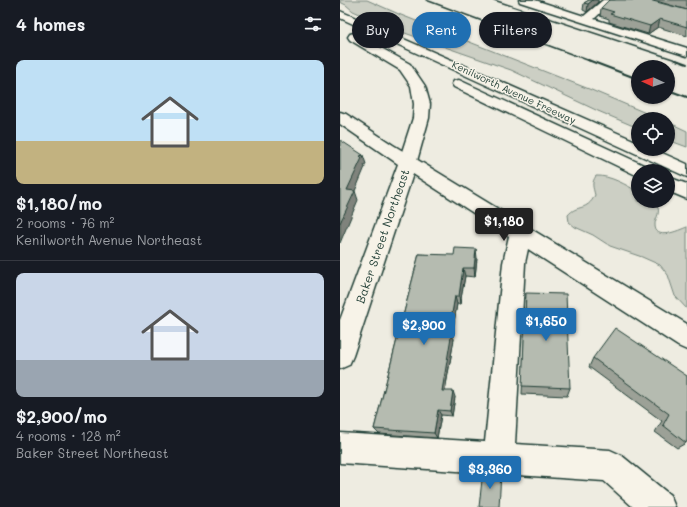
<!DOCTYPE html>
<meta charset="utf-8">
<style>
:root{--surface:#171b24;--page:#242831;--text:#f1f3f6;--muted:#9ea1a6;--line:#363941;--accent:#1f6fb2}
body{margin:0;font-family:Mali,sans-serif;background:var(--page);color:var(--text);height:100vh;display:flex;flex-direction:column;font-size:15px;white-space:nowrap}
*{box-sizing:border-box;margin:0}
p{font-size:13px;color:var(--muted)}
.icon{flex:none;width:22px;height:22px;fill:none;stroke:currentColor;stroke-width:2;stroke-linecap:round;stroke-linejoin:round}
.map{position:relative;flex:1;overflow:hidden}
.side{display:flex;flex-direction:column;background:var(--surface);width:340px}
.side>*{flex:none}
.guide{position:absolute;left:12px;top:12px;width:275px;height:36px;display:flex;gap:8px}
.needle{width:26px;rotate:273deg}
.fabs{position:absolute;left:291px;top:60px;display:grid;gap:8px}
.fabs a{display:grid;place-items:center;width:44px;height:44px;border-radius:50%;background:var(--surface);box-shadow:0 1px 3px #0004;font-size:20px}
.price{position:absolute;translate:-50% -34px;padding:0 9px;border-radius:4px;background:var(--accent);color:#fff;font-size:13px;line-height:26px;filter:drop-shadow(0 1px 2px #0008)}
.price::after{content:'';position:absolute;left:50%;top:24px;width:12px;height:9px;margin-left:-6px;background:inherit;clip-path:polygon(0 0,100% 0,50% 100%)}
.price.active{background:#222;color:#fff}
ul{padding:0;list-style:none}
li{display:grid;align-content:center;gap:8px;height:212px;padding:0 16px}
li+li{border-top:1px solid var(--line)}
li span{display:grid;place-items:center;height:124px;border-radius:8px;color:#555}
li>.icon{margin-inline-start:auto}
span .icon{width:72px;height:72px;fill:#fffc;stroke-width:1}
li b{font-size:17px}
h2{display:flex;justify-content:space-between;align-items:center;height:48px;padding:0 16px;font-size:17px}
.chip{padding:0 14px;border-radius:18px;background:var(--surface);box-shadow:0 1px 3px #0004;font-size:14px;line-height:36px}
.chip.active{background:var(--accent);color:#fff}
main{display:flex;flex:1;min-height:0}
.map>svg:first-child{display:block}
.green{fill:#cccfc4;stroke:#76867c}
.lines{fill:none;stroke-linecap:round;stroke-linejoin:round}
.minor-casing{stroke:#1f3d34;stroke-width:3}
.highway-casing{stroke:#1f3d34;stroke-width:3}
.minor{fill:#f7f3e8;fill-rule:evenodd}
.highway{fill:#f7f3e8;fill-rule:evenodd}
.rail-far1{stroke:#1f3d34;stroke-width:1.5}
.rail{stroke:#1f3d34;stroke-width:2}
.wall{fill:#9ca197;stroke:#1f3d34}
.shaded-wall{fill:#7f837b;stroke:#1f3d34}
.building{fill:#b5bbb0;stroke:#1f3d34}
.labels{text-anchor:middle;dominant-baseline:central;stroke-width:3;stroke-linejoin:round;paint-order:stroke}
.far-street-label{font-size:10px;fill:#1f3d34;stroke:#f7f3e8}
.street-label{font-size:12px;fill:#1f3d34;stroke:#f7f3e8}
</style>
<main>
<section class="side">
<h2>4 homes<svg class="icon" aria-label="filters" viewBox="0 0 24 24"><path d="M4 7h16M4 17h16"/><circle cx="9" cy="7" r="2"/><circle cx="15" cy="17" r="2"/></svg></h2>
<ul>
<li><span style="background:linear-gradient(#bfe0f5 65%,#c2b280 0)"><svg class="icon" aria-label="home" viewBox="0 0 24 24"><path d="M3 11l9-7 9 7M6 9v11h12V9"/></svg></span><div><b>$1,180/mo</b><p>2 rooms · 76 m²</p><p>Kenilworth Avenue Northeast</p></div></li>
<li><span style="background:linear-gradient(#c9d6e8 70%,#9aa5b1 0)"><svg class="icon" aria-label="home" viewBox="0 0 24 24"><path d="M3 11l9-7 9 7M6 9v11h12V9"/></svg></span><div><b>$2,900/mo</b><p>4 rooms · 128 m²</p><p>Baker Street Northeast</p></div></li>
</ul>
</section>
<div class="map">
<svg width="347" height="507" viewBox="0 0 347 507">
<rect width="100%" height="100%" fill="#eeece1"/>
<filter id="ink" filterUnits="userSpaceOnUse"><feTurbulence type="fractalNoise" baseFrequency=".025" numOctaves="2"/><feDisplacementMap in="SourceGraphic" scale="8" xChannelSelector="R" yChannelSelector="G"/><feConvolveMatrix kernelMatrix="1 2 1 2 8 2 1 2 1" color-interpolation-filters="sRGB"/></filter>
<g filter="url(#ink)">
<!-- green -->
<g class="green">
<path d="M0 0H27L61 15 249 89 320 119H298V128L258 111 171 70 59 31 13 11 6 5 0 2Z"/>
<path d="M328 122 347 131V147L328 140Z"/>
<path d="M256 176C269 175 287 185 298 192V201H312C314 203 317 205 318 208 320 214 315 219 315 224 314 242 339 230 347 227V309L335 296 328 275 320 265 302 257 270 246 253 235 235 227 229 222 228 215C237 204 247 212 255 195 253 187 251 183 256 176Z"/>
</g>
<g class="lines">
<!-- minor casing -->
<g class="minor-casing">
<g id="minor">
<path d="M179 0H195L244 16 263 0H274L254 19 347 48V56L180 2Z"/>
<path d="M0 112 6 114 53 145 347 324V350L338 346 188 249 185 263 175 444 270 450 281 455 330 495 335 507H293L264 481 0 463V433L145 442 163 263 169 236 73 174 13 356 9 365 0 369V320L58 164 0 124Z"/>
</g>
</g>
<!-- highway casing -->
<g class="highway-casing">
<g id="highway">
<path d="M0 11 298 142V149H313L347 164V177L0 18Z"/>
<path d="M14 33 70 64 85 86 90 104 89 118 77 161 74 165 68 167 62 165 59 161 73 118 74 104 71 86 60 70 10 40 8 37 10 34Z"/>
<path d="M119 80 308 167 311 171H298V176L296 175 114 87 112 84 114 81Z"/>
<path d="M328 177 347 184V199L328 191Z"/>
</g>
</g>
<!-- minor -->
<use href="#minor" class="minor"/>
<!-- highway -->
<use href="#highway" class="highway"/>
<!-- rail-far1 -->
<g class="rail-far1">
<path d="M86 0 250 61"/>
<path d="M154 0 339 61"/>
</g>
<!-- rail -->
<g class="rail">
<path d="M248 60 298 79"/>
<path d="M336 60 347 64"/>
<path d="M328 90 347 97"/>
</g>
</g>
<!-- wall -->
<g class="wall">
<path d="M249 0H258V2L247 12 243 10 244 3Z"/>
<path d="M313 0H347V10Z"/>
<path d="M261 8 347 10V36L318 27 308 34 269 22V19L260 16Z"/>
<path d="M79 254 137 258 135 277 125 276 120 304H117L112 334 114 339 105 391 115 397 112 416 101 415 97 438 39 434 34 429Z"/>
<path d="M186 293 230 388 227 396 182 394Z"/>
<path d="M253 358 347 376 346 443 337 448 315 432 322 421 249 367Z"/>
</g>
<!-- shaded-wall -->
<g class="shaded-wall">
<path d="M253 0H258V2L247 12 248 4Z"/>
<path d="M320 19 318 27 308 34 310 26Z"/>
<path d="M23 155 26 164 24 165 25 167 15 191 18 200 0 243V223L7 190 20 156Z"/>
<path d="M136 249 137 258 135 277 134 268Z"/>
<path d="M123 268 125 276 120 304 119 296Z"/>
<path d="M115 296 117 304 112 334 114 339 104 396 102 391 109 331Z"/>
<path d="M113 391 115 397 112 416 110 411Z"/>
<path d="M98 410 101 415 97 438 94 433Z"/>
</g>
<!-- building -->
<g class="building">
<path d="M249 0H253L248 4 244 3Z"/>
<path d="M269 0H309L347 10V27L320 19 310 26 270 14 274 12 261 8Z"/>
<path d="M0 140 23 155 20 156 22 158 7 190 15 191 0 223Z"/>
<path d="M115 248 136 249 134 268H123L119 296H115L109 331H112L102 391H113L110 411 98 410 94 433 34 429 79 254 114 255Z"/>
<path d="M186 293 226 294 230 388 182 386Z"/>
<path d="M275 328 347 376V440L346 443 323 425 329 414 253 358Z"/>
<path d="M143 471 161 473 159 507H139Z"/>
</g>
</g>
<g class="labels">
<!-- far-street labels -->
<g class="far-street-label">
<text transform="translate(174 92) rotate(25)">Kenilworth Avenue Freeway</text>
</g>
<!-- street labels -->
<g class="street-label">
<text transform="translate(42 236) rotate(-71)">Baker Street Northeast</text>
</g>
</g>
</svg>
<div class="fabs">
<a><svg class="needle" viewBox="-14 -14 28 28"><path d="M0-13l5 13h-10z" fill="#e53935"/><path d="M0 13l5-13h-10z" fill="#9ea1a6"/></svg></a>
<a><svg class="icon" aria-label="locate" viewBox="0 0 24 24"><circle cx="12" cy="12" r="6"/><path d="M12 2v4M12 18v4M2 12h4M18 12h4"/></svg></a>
<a><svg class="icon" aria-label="layers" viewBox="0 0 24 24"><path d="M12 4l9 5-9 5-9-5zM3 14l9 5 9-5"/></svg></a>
</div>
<b class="price active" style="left:164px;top:242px">$1,180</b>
<b class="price" style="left:206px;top:342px">$1,650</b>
<b class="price" style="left:84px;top:346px">$2,900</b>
<b class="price" style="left:150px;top:490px">$3,360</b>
<div class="guide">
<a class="chip">Buy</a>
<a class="chip active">Rent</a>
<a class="chip">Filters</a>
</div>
</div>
</main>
